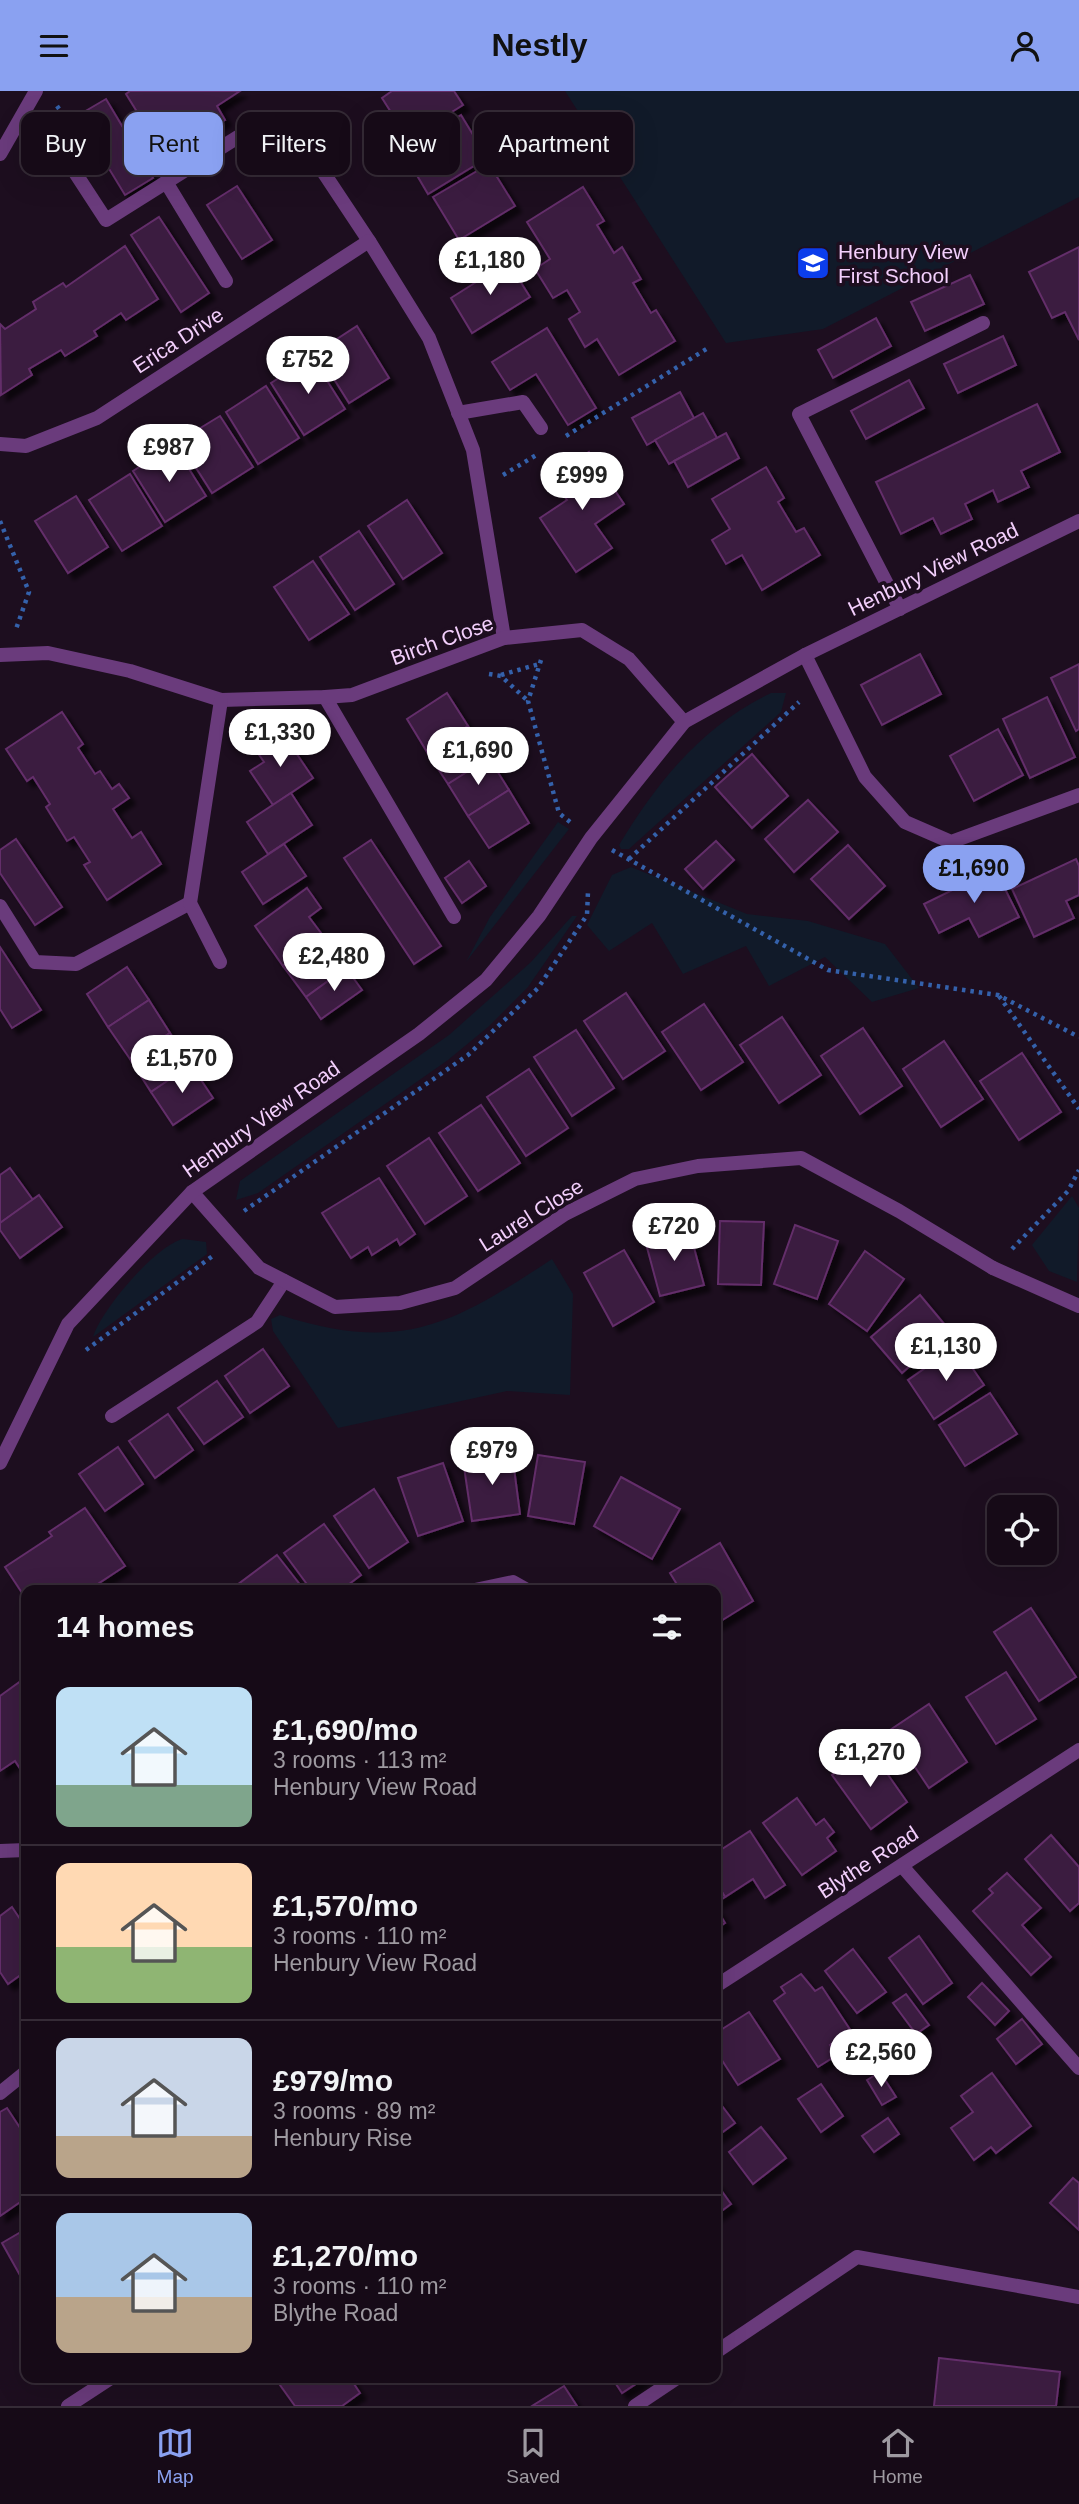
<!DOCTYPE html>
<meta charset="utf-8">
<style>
:root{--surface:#160a17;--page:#231824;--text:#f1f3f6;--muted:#9e9aa1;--line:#352b36;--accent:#8aa1f1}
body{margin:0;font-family:Helvetica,sans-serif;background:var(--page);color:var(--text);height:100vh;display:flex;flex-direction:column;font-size:26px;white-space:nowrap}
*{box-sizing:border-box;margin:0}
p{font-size:23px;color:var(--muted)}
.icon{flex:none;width:38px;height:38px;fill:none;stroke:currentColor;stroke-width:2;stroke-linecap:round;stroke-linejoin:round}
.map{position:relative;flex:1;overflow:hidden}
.panel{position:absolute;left:21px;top:1494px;width:700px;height:798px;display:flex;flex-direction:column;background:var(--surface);border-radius:14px;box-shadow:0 7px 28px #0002,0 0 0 2px var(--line)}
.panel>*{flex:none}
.banner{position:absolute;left:21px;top:21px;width:700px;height:63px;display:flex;gap:14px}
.buttons{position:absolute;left:987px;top:1404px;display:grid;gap:14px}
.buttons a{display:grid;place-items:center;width:70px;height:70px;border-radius:14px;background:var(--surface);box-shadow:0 7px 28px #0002,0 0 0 2px var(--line);font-size:35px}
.price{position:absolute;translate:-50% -60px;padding:0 16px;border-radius:24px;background:#fff;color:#222;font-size:23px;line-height:46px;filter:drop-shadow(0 2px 4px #0008)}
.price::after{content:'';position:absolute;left:50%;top:42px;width:21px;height:16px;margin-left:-10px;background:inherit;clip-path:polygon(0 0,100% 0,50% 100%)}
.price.active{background:var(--accent);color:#111}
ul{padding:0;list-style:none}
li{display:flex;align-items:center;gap:21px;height:175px;padding:0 35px}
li+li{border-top:2px solid var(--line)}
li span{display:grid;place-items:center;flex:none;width:196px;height:140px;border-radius:14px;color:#555}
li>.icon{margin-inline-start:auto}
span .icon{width:84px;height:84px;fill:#fffc;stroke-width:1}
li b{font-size:30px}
h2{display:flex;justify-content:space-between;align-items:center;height:84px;padding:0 35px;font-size:30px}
.tag{padding:0 24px;border-radius:14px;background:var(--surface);box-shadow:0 7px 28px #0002,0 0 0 2px var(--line);font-size:24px;line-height:63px}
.tag.active{background:var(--accent);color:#111}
header{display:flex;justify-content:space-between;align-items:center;height:91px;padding:0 35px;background:var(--accent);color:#111;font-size:32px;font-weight:700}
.dock{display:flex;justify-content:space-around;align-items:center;height:98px;border-top:2px solid var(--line);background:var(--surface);font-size:19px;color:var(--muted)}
.dock a{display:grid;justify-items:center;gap:4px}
.dock .active{color:var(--accent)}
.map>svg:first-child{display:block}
.green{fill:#111a29}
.building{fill:#3b1b3f;stroke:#632e6a;stroke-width:2;filter:url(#shadow)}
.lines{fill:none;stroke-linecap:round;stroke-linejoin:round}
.path{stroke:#3461ab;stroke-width:4.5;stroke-dasharray:3.5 5;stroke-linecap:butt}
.service{stroke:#6a3b7c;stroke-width:14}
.minor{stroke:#6a3b7c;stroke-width:14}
.labels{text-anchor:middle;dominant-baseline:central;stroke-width:7;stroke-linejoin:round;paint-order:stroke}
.poi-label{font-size:21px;fill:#f3cffc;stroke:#1d0e1f;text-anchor:start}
.street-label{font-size:21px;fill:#f3cffc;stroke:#1d0e1f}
</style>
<header><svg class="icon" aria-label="menu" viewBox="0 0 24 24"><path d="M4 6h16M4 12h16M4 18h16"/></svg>Nestly<svg class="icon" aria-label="person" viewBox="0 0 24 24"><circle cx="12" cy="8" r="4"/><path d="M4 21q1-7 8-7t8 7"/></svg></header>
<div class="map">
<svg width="1079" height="2315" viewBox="0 0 1079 2315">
<defs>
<filter id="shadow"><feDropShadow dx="6" dy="6" stdDeviation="2" flood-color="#0009"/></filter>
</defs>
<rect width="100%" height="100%" fill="#1d0e1f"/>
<!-- green -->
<g class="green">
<path d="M565 0H1079V106L823 238 726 252Z"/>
<path d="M771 602H786L781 621 629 758H621L619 754C657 691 703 634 771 602Z"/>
<path d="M558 731 569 738 466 871 490 826Z"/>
<path d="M631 776 747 823 808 830 885 853 919 897 872 911 825 866 769 895 746 855 683 883 652 832 609 860 587 834 612 784Z"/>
<path d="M572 825H577L528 896 488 936 448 969 258 1102 236 1109 240 1090 449 944 531 871Z"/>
<path d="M1072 1105 1079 1117 1077 1191 1049 1180 1032 1154Z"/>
<path d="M183 1148 206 1151 207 1163 93 1246C101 1219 156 1154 183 1148Z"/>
<path d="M552 1168 573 1203 570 1304 507 1300 338 1337 273 1240 271 1228 280 1224C401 1263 452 1234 552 1168Z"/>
</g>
<!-- building -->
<g class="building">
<path d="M130 0H240L217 15 225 29 198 46 189 33 157 53 126 3Z"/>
<path d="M392 0H454L463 14 408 48 382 7Z"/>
<path d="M106 8 153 87 125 104 77 25Z"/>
<path d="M461 24 487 67 428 103 402 59Z"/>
<path d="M489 73 515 115 459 149 433 106Z"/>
<path d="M237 95 272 149 242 168 207 114Z"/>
<path d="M583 96 604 130 597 134 614 162 622 156 641 188 633 192 651 222 656 219 675 250 619 284 597 248 585 256 569 228 580 221 567 199 553 207 535 178 550 168 527 131Z"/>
<path d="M159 126 209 202 181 221 131 144Z"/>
<path d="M125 155 158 208 126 229 121 222 94 240 97 245 65 265 61 259 29 278 32 284 1 304 0 233 5 238 36 218 33 211 63 192 66 196Z"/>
<path d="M1079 156V249L1065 221 1052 227 1029 181Z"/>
<path d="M508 171 530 206 472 242 451 207Z"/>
<path d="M970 184 984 213 925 240 911 211Z"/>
<path d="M876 227 891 255 833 287 818 259Z"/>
<path d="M357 235 389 287 349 312 317 261Z"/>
<path d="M547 237 596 317 568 334 536 283 510 299 492 271Z"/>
<path d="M1003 245 1016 274 958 302 944 273Z"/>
<path d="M312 266 345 318 304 344 271 292Z"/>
<path d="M909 289 924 317 866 348 851 320Z"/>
<path d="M266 295 299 347 258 373 226 321Z"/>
<path d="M680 301 694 327 647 354 632 327Z"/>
<path d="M1037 313 1060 361 1021 380 1029 396 998 411 993 399 965 413 972 428 941 443 933 427 901 443 876 391Z"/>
<path d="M703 322 717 347 669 373 655 349Z"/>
<path d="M220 325 253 376 212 402 179 350Z"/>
<path d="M726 342 739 367 688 396 674 370Z"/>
<path d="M174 354 206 405 165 431 133 380Z"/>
<path d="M589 361 624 413 595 433 612 457 576 481 540 427 567 409 551 386Z"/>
<path d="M766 376 784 407 778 411 796 441 804 437 820 464 762 499 742 464 726 473 712 449 730 438 712 408Z"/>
<path d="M130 383 162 435 122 460 89 409Z"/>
<path d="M76 405 108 456 68 482 35 430Z"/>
<path d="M407 409 442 462 403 488 368 435Z"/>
<path d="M359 440 394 493 355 519 320 466Z"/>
<path d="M313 470 349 523 309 549 274 496Z"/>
<path d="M920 563 941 603 882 634 861 594Z"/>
<path d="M1079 573V638L1076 640 1051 587Z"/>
<path d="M447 602 468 635 427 661 407 628Z"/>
<path d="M1047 606 1075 666 1030 687 1003 628Z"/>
<path d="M62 621 83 653 78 657 95 683 100 680 112 698 119 693 129 707 113 718 132 747 141 741 161 773 107 809 84 774 90 771 74 746 67 750 46 716 50 713 33 686 27 690 6 658Z"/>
<path d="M468 635 489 667 448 693 427 661Z"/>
<path d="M998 638 1023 684 974 710 950 665Z"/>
<path d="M282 641 313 687 273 714 250 680 264 671 255 658Z"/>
<path d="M752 663 788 705 752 737 715 696Z"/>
<path d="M489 667 509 699 468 725 448 693Z"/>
<path d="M509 699 529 732 489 757 468 725Z"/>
<path d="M291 702 312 734 268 763 247 731Z"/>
<path d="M808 709 838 741 794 781 765 748Z"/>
<path d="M16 748 62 816 35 834 0 782V759Z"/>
<path d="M371 749 441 855 414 873 344 767Z"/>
<path d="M716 750 734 769 703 798 685 778Z"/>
<path d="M284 753 306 785 263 813 242 781Z"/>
<path d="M848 754 885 795 849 828 811 788Z"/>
<path d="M1076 768 1079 775V804L1066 810 1074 827 1034 846 1012 798Z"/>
<path d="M469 770 486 795 462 812 445 787Z"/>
<path d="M995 778 1019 826 979 846 969 827 939 842 924 813Z"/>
<path d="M307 797 321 817 309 826 324 846 283 875 255 835Z"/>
<path d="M324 846 346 877 306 906 283 875Z"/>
<path d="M0 856 41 919 12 937 0 918Z"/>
<path d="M127 876 149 909 108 936 87 903Z"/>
<path d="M346 877 362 899 321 928 306 906Z"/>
<path d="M626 902 665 960 623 988 584 930Z"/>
<path d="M149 909 170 942 130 968 108 936Z"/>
<path d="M704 913 743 971 701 999 662 941Z"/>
<path d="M782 926 821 984 779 1012 740 954Z"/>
<path d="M863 937 902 995 860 1023 821 965Z"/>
<path d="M576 939 614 997 572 1025 534 966Z"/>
<path d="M170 942 191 974 151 1001 130 968Z"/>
<path d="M944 950 983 1008 941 1036 903 978Z"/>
<path d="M1022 962 1061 1021 1019 1049 980 990Z"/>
<path d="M191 974 213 1007 173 1034 151 1001Z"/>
<path d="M529 978 568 1037 526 1065 487 1006Z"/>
<path d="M481 1014 520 1072 478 1100 439 1042Z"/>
<path d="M429 1047 467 1105 425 1133 387 1075Z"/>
<path d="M10 1077 33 1109 0 1132V1084Z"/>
<path d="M379 1087 415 1143 400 1154 397 1148 372 1164 368 1156 351 1167 322 1122Z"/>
<path d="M39 1104 62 1136 20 1167 0 1139V1132Z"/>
<path d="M720 1130 764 1131 761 1194 718 1193Z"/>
<path d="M795 1134 838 1150 817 1208 774 1193Z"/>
<path d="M689 1138 704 1194 660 1205 645 1149Z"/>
<path d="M624 1159 654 1211 613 1235 584 1182Z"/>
<path d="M865 1160 904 1188 867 1240 829 1213Z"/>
<path d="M920 1204 950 1240 902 1282 871 1246Z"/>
<path d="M957 1255 984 1294 934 1328 908 1289Z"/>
<path d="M263 1258 289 1295 250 1322 225 1285Z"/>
<path d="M217 1290 243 1326 204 1353 178 1317Z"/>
<path d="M990 1302 1017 1343 965 1375 939 1334Z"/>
<path d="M168 1323 193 1359 155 1387 129 1350Z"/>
<path d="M118 1356 143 1393 105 1420 79 1383Z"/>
<path d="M512 1362 520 1423 472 1430 463 1369Z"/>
<path d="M538 1364 585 1371 574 1433 528 1425Z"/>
<path d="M443 1372 463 1430 418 1445 398 1387Z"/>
<path d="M621 1386 680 1418 652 1468 594 1435Z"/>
<path d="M374 1398 408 1451 369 1477 334 1425Z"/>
<path d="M85 1417 125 1475 87 1500 78 1496 73 1500H26V1508L5 1476 52 1445 49 1441Z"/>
<path d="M324 1433 361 1484 340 1500H312L284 1462Z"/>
<path d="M720 1452 753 1510 716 1533V1500H681L670 1482Z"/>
<path d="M277 1464 305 1500H242L237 1494Z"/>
<path d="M1031 1517 1076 1586 1039 1610 994 1541Z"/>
<path d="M1006 1581 1036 1628 996 1653 966 1606Z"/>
<path d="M25 1587 26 1671 19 1676 15 1670 0 1680V1605Z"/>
<path d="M929 1613 967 1671 929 1697 890 1639Z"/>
<path d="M870 1658 907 1711 871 1738 832 1684Z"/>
<path d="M797 1707 816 1734 824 1728 834 1741 827 1747 836 1760 802 1784 763 1732Z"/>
<path d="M750 1740 785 1794 765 1807 753 1788 725 1806 716 1791V1762Z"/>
<path d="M1051 1744 1079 1776V1812L1070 1820 1025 1768Z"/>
<path d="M1007 1782 1041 1817 1022 1834 1051 1866 1031 1884 973 1820 993 1802 989 1798Z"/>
<path d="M716 1791 725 1806 716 1812Z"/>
<path d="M12 1816 26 1837V1880L8 1893 0 1881V1825Z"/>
<path d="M716 1817 725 1832 716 1838Z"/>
<path d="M919 1845 952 1892 923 1913 889 1867Z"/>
<path d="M853 1858 886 1901 857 1922 825 1880Z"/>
<path d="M801 1883 815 1900 822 1896 851 1940 830 1954 837 1964 818 1976 774 1910 785 1902 781 1896Z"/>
<path d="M982 1892 1009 1920 995 1934 968 1906Z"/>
<path d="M906 1903 929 1934 916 1943 893 1912Z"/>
<path d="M749 1921 780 1968 738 1994 716 1960V1942Z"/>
<path d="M1022 1928 1042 1953 1016 1973 997 1948Z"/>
<path d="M880 1981 896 2006 882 2014 867 1989Z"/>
<path d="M992 1982 1031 2035 996 2062 991 2056 974 2069 951 2037 973 2021 961 2005Z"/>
<path d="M821 1993 843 2025 821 2041 798 2008Z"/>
<path d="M716 2007 735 2032 716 2046Z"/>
<path d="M7 2017 26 2046V2107L0 2125V2021Z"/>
<path d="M888 2027 899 2043 874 2061 862 2045Z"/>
<path d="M761 2036 786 2067 753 2093 729 2061Z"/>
<path d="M1073 2087 1079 2092V2139L1050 2112Z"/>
<path d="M716 2092 731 2113 716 2124Z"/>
<path d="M26 2138V2195L2 2152Z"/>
<path d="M939 2267 1060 2281 1056 2315H934Z"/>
<path d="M275 2287H350L360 2302 342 2315H295Z"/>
<path d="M612 2287H645L622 2302Z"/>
<path d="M564 2295 577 2315H532Z"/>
</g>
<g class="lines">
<!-- path -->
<g class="path">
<path d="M57 15 72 36"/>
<path d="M566 345 708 257"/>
<path d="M503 384 538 363"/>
<path d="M0 430 29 501 16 538"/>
<path d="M541 569 528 610 559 722 570 731"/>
<path d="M489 583 501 585 528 610"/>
<path d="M501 584 539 573"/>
<path d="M612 759 828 879 998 904 1079 946"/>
<path d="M629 768 799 611"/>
<path d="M999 905 1079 1018"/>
<path d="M244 1120 468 964 538 897 587 824 588 800"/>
<path d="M1012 1158 1068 1100 1079 1079"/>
<path d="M86 1259 214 1164"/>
</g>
<!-- service -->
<g class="service">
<path d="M61 60 106 129 238 46 310 61"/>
<path d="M166 91 226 190"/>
<path d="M458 322 523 311 541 337"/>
<path d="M900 518 799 323 983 232"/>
<path d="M325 606 454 826"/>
<path d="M0 815 35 871 76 873 190 812"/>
<path d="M993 1177 1079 1215"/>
<path d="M112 1325 257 1231 284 1190"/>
<path d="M0 2002 26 1981"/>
</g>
<!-- minor -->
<g class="minor">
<path d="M310 61 369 150"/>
<path d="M0 63 36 0"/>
<path d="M0 353 26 355 97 327 369 150 429 247 473 359 504 547"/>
<path d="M0 564 48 562 130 580 221 609 325 606 352 604 504 547 582 539 629 568 684 631"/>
<path d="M805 564 865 686 905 731 951 751 1079 704"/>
<path d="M220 871 190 812 221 609"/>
<path d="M192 1101 259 1177 335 1216 400 1212 455 1197 565 1123 635 1088 698 1075 801 1067 899 1120 993 1177"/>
<path d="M0 1372 68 1233 192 1101 419 943 486 889 539 825 591 747 684 631 805 564 1079 430"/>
<path d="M470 1500 513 1491 529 1500"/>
<path d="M0 1760 26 1759"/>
<path d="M902 1775 1079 1977"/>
<path d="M716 1895 1079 1659"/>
<path d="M716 2261 857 2166 1079 2206"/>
<path d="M68 2315 111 2287"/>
<path d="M635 2315 677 2287"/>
</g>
</g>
<!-- icons -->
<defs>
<g id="school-square" transform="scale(1.75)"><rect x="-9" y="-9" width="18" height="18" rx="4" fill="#0c3deb" stroke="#1d0e1f"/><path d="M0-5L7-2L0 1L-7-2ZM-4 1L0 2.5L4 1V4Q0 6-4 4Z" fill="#fff"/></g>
</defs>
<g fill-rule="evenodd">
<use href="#school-square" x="813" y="172"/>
</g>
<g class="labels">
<!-- poi labels -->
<g class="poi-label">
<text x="838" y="160">Henbury View<tspan x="838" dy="24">First School</tspan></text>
</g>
<!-- street labels -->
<g class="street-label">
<text transform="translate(178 249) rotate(-33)">Erica Drive</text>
<text transform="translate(933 478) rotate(-26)">Henbury View Road</text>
<text transform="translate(442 549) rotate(-20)">Birch Close</text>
<text transform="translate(261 1028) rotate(-35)">Henbury View Road</text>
<text transform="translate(531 1124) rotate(-32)">Laurel Close</text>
<text transform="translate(868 1771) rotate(-33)">Blythe Road</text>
</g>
</g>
</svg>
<div class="buttons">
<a><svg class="icon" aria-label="locate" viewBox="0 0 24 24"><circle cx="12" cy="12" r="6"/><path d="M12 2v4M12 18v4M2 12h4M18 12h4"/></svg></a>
</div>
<b class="price" style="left:490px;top:206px">£1,180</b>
<b class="price" style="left:308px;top:305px">£752</b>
<b class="price" style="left:169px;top:393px">£987</b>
<b class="price" style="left:582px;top:421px">£999</b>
<b class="price" style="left:280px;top:678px">£1,330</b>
<b class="price" style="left:478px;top:696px">£1,690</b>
<b class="price active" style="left:974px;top:814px">£1,690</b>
<b class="price" style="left:334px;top:902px">£2,480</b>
<b class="price" style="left:182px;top:1004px">£1,570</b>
<b class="price" style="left:674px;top:1172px">£720</b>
<b class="price" style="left:946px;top:1292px">£1,130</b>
<b class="price" style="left:492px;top:1396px">£979</b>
<b class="price" style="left:870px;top:1698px">£1,270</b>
<b class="price" style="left:881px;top:1998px">£2,560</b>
<div class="banner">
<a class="tag">Buy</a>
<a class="tag active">Rent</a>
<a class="tag">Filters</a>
<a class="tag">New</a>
<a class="tag">Apartment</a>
</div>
<section class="panel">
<h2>14 homes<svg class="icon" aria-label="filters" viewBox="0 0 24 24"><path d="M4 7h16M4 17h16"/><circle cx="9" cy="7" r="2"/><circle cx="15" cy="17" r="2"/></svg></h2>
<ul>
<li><span style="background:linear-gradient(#bfe0f5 70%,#7fa58c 0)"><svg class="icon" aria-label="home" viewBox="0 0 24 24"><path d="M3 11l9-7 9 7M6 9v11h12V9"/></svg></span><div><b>£1,690/mo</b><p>3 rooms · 113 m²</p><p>Henbury View Road</p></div></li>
<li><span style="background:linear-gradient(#ffd9b3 60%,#8fb573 0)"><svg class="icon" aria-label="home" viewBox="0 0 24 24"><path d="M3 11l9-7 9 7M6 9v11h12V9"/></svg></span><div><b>£1,570/mo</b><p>3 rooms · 110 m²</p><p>Henbury View Road</p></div></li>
<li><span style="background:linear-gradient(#c9d6e8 70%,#b9a48a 0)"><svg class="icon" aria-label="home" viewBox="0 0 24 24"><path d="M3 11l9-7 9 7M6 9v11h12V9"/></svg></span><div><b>£979/mo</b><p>3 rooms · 89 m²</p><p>Henbury Rise</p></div></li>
<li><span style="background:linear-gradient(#a9c7e8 60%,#b9a48a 0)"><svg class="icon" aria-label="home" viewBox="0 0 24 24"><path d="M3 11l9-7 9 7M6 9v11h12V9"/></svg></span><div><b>£1,270/mo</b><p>3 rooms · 110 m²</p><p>Blythe Road</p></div></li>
</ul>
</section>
</div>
<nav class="dock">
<a class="active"><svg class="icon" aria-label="map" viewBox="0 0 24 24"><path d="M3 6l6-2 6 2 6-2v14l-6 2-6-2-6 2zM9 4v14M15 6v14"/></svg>Map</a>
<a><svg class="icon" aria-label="saved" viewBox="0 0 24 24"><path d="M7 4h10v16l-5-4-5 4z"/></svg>Saved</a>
<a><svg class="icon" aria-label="home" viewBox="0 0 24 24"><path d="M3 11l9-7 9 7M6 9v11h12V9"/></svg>Home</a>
</nav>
